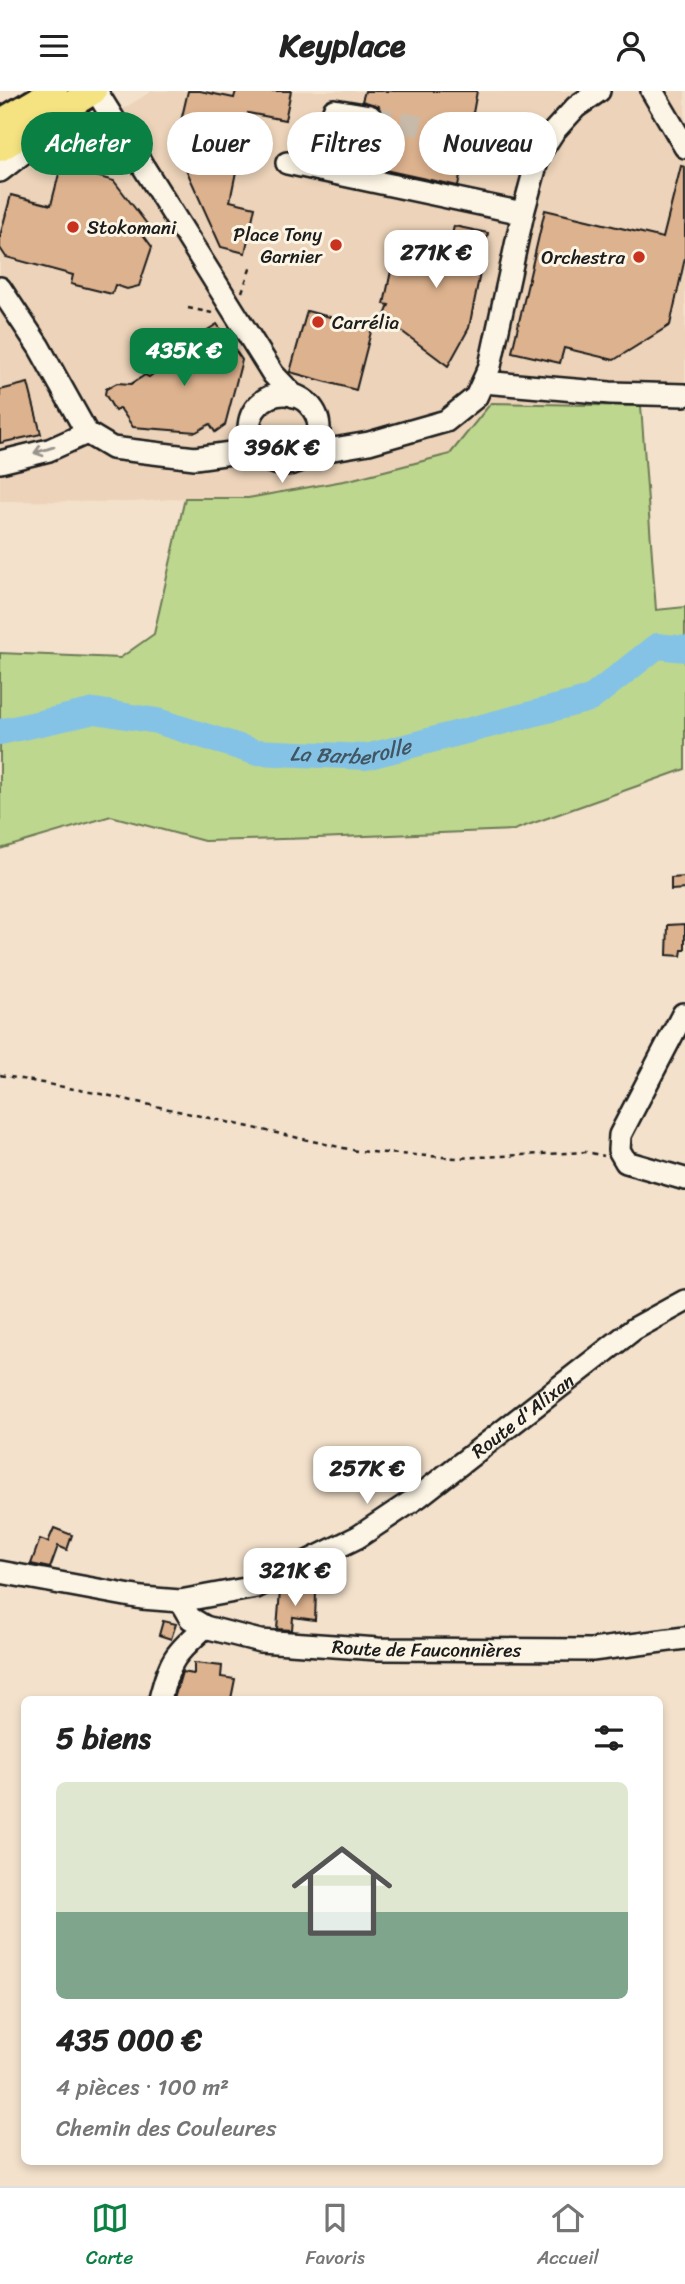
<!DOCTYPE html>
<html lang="fr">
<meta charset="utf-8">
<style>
:root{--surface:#fff;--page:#f2f2f2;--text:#222;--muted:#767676;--line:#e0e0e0;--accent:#0b8043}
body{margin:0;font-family:Sriracha,sans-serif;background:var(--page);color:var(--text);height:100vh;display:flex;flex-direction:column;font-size:26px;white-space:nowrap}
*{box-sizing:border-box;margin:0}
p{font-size:23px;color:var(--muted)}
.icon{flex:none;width:38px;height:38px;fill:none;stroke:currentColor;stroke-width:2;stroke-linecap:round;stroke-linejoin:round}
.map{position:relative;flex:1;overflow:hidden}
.side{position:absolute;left:21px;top:1605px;width:642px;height:469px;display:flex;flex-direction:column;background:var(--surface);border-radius:10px;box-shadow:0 4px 10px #0003}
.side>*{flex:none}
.guide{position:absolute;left:21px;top:21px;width:644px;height:63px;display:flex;gap:14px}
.price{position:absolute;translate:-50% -60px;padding:0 16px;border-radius:14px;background:#fff;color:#222;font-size:23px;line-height:46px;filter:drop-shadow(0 2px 4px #0008)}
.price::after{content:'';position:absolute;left:50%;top:42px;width:21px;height:16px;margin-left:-10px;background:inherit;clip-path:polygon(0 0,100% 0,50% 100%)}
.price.active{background:var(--accent);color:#fff}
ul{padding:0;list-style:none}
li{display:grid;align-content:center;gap:14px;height:371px;padding:0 35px}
li span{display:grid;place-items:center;height:217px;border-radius:10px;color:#555}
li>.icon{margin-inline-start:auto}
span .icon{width:126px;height:126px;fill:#fffc;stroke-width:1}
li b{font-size:30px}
h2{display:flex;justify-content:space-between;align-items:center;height:84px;padding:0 35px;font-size:30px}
.chip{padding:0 24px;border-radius:32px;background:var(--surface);box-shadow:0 4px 10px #0003;font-size:24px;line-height:63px}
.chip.active{background:var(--accent);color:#fff}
header{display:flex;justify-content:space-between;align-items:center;height:91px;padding:0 35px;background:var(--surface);font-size:32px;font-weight:800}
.tab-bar{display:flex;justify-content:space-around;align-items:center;height:98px;border-top:2px solid var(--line);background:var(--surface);font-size:19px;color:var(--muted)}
.tab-bar a{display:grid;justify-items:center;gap:4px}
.tab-bar .active{color:var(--accent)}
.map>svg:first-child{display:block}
.built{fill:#ecd3b9}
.green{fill:#bdd78e;stroke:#6c7a55;stroke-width:2}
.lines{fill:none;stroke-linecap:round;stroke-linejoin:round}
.river{stroke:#85c3e6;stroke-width:26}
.building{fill:#ddb28e;stroke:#1c1c1c;stroke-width:2}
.minor-tunnel{stroke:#c8baa8;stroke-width:21;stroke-dasharray:21 10;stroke-linecap:butt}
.minor-casing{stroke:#1c1c1c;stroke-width:26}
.major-casing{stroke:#1c1c1c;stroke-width:32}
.path{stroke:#1c1c1c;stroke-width:2.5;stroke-dasharray:5 5;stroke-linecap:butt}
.minor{stroke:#fcf5e5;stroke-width:21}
.major{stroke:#f5e382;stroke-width:26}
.oneway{stroke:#97938b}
.poi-dot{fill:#c8321e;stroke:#fcf5e5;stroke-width:2.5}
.labels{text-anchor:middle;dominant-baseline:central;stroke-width:6;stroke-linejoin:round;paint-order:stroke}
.poi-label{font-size:19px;fill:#1c1c1c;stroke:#fcf5e5;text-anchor:start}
.street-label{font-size:19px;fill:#1c1c1c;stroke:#fcf5e5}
.water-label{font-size:21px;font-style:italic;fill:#415663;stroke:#fcf5e5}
</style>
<header><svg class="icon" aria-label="menu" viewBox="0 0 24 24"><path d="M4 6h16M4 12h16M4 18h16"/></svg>Keyplace<svg class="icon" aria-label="person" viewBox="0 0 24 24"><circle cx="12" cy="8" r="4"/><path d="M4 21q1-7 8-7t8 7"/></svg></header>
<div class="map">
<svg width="685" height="2095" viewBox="0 0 685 2095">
<rect width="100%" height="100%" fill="#f3e1cb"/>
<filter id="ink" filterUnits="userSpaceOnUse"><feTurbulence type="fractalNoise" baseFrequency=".0143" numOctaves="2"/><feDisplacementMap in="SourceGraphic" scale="14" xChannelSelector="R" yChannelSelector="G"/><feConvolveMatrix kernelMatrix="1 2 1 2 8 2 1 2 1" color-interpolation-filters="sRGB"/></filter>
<g filter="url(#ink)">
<!-- built -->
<path class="built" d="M152 0H685V316L491 312 450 363 349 389 248 407H185L132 411 0 410V94Z"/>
<!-- green -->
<path class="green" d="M491 312 641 315 656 519 685 516V678L514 739 317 747 204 750 111 725 0 758V562L120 567 154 543 185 407H248L349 389 450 363Z"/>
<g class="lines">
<!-- river -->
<path class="river" id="s1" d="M0 641 95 620 157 630 255 661 366 666 590 608 657 555 685 558"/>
</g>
<!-- building -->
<g class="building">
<path d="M188 0H200L234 7 236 0H291L285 29 248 22 230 110 255 116 245 162 221 156 181 67 186 51 178 43Z"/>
<path d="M365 0H477L471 33 454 30 447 35 444 41 449 53 465 58 458 95 348 71 355 36 374 37 383 28 379 15 362 10Z"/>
<path d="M61 75 114 90 147 133 139 138 152 156 139 195 127 198 115 194 112 203 71 193 73 184 6 166 0 157V145L11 104 51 114Z"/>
<path d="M681 75 685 76V167L670 234 614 269 564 257 560 272 512 261 545 119 663 147Z"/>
<path d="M454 135 488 142 469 237 448 275 384 227 389 214 384 213 398 147 449 157Z"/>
<path d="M307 220 372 237 356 299 290 281Z"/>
<path d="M217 233 242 269 225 334 215 341 210 333 196 341 133 336 120 317 115 320 105 303 106 298 117 292 131 293 145 284 149 286 169 271 166 265Z"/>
<path d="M28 292 41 343 0 352V299Z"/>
<path d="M685 786V798L671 799V787Z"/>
<path d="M685 833V859H682L681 865 667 864 668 834Z"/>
<path d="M54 1437 72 1444 67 1459 58 1455 50 1477 31 1473 40 1448 48 1451Z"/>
<path d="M296 1499 316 1502 315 1529 293 1526 292 1539 277 1538 280 1500 295 1501Z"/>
<path d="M163 1530 176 1533 171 1548 159 1544Z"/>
<path d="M194 1572 222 1575 221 1586 235 1588 231 1608H174L182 1581 194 1583Z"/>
</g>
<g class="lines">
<!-- minor-tunnel -->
<path class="minor-tunnel" d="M370 25 457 43"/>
<!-- minor casing -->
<g class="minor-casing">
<g id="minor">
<path d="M96 0 273 283 294 305"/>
<path d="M652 0 685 56"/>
<path d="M457 43 521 57 539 63"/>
<path d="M287 72 523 122"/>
<path d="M320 79 334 19 370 25"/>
<path d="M0 80 36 52 59 28"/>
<path d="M0 197 39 256 87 342 112 357 195 367 231 362 263 366"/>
<path d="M483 291 610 302 685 304"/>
<circle cx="284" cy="338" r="35"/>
<path d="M310 362 369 352 446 330 476 306 490 275 523 122 539 63 554 40 576 16 599 0"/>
<path d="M0 371 49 359 87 342"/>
<path d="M683 923 620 1044 619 1059 626 1071 685 1088"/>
<path id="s2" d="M0 1481 142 1507 180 1510 256 1496 358 1446 418 1406 634 1238 685 1210"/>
<path id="s3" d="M180 1510 190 1527 205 1536 260 1550 378 1558 592 1559 685 1547"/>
<path d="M160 1608C170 1568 174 1564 205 1536"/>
</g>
</g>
<!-- major casing -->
<g class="major-casing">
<g id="major">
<path d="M0 32 54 0"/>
<path d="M0 57 93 0"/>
</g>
</g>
<!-- path -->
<g class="path">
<path d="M242 201 251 175"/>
<path d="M188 217 212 222"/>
<path d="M0 984 106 1004 357 1060 457 1067 587 1061 604 1065"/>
</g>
<!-- minor -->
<use href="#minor" class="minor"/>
<!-- major -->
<use href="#major" class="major"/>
</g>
<!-- one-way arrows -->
<defs><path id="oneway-shaft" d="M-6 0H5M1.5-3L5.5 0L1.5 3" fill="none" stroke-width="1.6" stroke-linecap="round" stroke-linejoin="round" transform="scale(1.75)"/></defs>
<use class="oneway" href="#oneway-shaft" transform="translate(44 359) rotate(163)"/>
</g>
<!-- markers -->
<g class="poi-dot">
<circle cx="73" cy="136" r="7"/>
<circle cx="336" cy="154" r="7"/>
<circle cx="639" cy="166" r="7"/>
<circle cx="318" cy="231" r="7"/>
</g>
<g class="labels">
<!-- poi labels -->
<g class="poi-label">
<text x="87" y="136">Stokomani</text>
<text x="322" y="143" text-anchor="end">Place Tony<tspan x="322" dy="22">Garnier</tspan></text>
<text x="625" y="166" text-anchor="end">Orchestra</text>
<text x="332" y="231">Carrélia</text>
</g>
<!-- street labels -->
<g class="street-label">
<text stroke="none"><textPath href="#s2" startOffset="578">Route d'Alixan</textPath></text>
<text stroke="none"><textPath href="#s3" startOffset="261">Route de Fauconnières</textPath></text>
</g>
<!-- water labels -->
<g class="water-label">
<text stroke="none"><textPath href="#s1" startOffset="359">La Barberolle</textPath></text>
</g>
</g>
</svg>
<b class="price" style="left:436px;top:199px">271K €</b>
<b class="price active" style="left:184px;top:297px">435K €</b>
<b class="price" style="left:282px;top:394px">396K €</b>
<b class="price" style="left:367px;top:1415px">257K €</b>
<b class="price" style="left:295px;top:1517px">321K €</b>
<div class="guide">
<a class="chip active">Acheter</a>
<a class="chip">Louer</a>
<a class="chip">Filtres</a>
<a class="chip">Nouveau</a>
</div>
<section class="side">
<h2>5 biens<svg class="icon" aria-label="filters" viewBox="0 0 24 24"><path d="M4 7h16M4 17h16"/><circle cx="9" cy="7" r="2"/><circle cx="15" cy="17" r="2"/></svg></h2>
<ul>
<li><span style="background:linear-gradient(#dfe7d0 60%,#7fa58c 0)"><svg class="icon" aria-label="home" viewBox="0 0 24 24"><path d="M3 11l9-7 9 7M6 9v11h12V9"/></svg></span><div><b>435 000 €</b><p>4 pièces · 100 m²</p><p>Chemin des Couleures</p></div></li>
</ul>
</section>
</div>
<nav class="tab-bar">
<a class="active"><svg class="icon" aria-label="map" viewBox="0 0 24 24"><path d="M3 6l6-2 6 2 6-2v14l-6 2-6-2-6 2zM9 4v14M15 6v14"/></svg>Carte</a>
<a><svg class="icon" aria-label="saved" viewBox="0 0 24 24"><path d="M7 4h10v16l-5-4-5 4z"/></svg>Favoris</a>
<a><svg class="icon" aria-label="home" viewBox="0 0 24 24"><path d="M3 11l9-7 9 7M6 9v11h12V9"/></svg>Accueil</a>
</nav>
